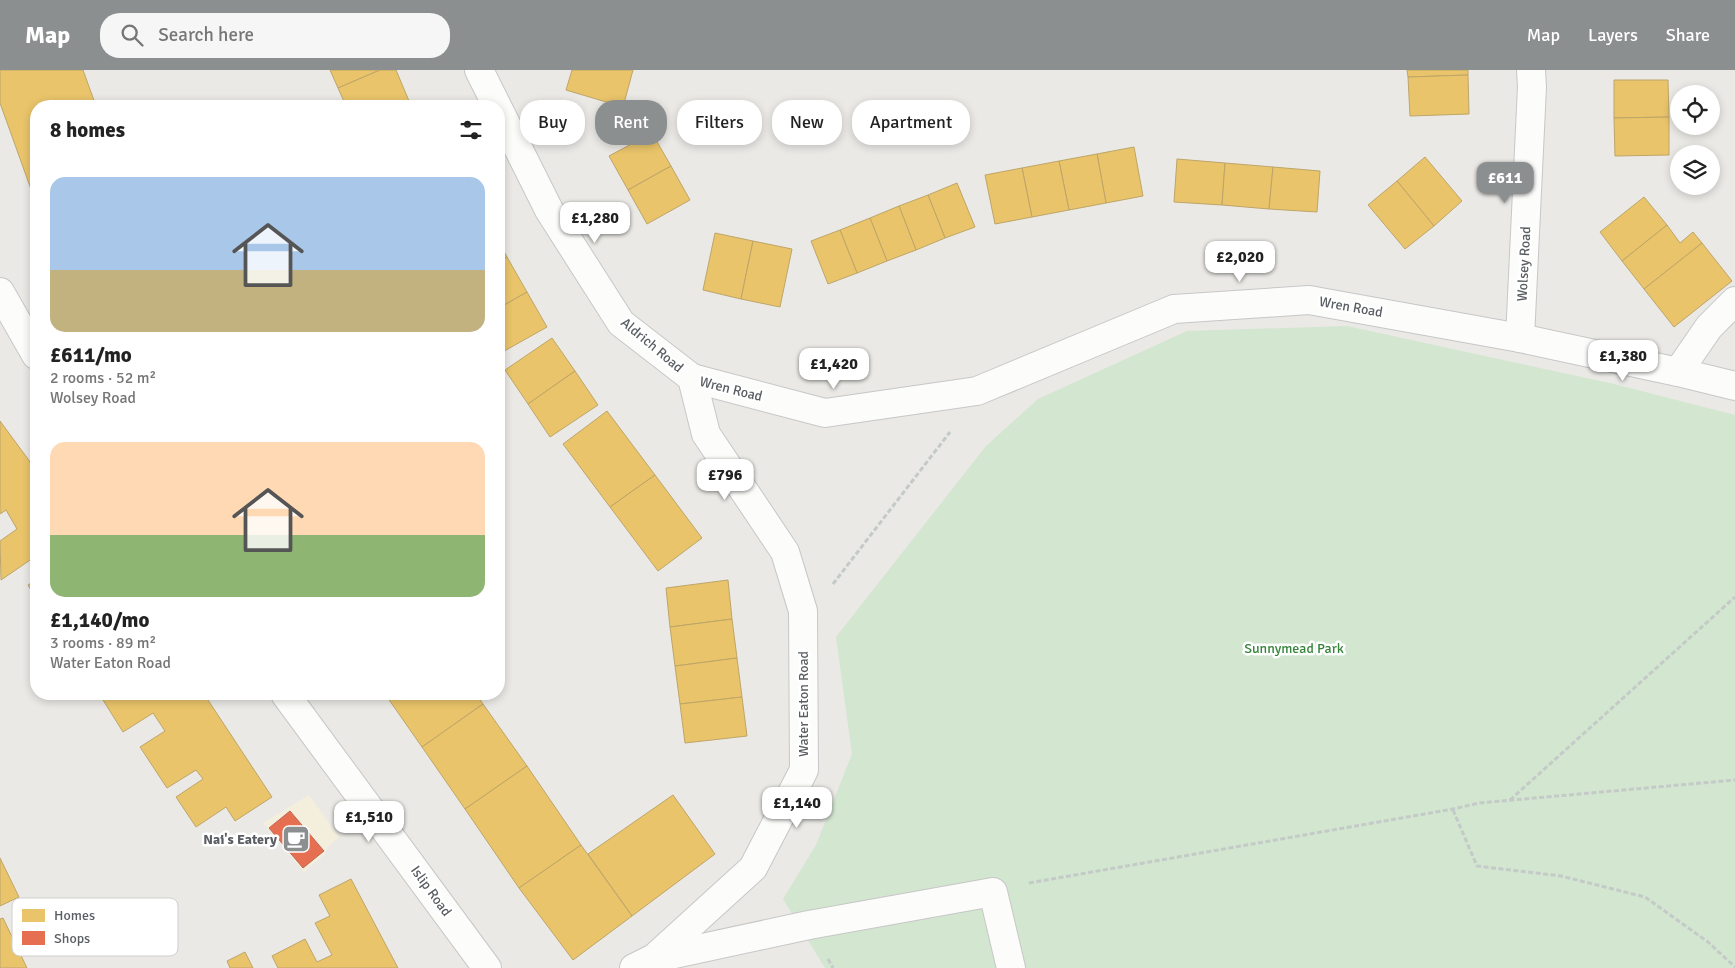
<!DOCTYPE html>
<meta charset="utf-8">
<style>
:root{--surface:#fff;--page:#f6f6f6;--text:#222;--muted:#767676;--accent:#8c8f90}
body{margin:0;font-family:Signika,sans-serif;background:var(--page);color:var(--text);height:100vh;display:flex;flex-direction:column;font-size:19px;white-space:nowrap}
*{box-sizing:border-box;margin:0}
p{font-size:16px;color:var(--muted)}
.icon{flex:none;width:28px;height:28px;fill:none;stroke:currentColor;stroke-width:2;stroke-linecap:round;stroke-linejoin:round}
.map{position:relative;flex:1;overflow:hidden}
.drawer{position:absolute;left:30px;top:30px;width:475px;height:600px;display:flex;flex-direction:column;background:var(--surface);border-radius:20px;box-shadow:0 2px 8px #0003}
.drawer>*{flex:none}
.hud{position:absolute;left:520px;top:30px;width:475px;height:45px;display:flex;gap:10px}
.controls{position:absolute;left:1670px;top:15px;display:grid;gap:10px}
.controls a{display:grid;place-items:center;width:50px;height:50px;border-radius:50%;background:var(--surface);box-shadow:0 2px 8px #0003;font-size:25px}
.price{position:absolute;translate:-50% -42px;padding:0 11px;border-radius:10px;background:#fff;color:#222;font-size:16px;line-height:32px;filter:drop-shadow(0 1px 2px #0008)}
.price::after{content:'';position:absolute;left:50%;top:30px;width:15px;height:11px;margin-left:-8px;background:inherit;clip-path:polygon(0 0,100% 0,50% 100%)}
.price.active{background:var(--accent);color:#fff}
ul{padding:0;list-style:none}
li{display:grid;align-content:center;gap:10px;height:265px;padding:0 20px}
li span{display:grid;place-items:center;height:155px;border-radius:15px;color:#555}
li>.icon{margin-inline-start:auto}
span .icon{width:90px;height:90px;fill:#fffc;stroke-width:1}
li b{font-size:21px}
h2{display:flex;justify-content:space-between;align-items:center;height:60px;padding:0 20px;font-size:21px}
.pill{padding:0 18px;border-radius:20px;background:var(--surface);box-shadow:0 2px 8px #0003;font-size:18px;line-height:45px}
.pill.active{background:var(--accent);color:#fff}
header{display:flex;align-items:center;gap:30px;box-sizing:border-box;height:70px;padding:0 25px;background:var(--accent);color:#fff}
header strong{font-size:24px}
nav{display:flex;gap:28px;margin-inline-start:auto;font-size:18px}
.search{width:350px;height:45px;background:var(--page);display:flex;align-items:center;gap:12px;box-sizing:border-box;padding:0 18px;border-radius:20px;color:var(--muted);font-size:19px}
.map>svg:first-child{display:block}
.commercial{fill:#f4efdd}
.green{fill:#d2e6d0}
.homes{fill:#e9c46a;stroke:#bea568}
.shops{fill:#e76f51;stroke:#bd6a56}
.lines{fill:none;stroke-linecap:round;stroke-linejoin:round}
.minor-casing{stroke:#c7c7c7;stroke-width:30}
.path{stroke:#c4cac7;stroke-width:3;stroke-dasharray:5 2.5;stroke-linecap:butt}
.minor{stroke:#fcfcfb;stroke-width:28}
.labels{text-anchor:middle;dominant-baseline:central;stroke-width:5;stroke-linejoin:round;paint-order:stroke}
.street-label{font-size:14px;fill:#5a5e62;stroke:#fff}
.park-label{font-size:14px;fill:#36853a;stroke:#fff}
.poi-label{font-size:14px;font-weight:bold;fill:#5a5e62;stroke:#fff;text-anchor:end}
.key{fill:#fff;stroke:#cecfd0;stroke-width:1}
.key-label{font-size:14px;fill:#5a5e62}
</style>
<header>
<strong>Map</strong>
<div class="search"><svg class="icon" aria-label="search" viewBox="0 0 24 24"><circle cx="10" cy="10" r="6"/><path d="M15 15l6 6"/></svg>Search here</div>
<nav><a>Map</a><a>Layers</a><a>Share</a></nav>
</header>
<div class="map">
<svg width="1735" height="898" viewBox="0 0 1735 898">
<rect width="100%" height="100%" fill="#eae9e5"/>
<!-- commercial -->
<path class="commercial" d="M309 725 339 767 327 778 325 784 304 802 263 753Z"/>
<!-- green -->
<path class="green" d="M1347 256 1614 314 1735 345V898H825L783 829 816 775 852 684 836 567 986 376 1038 329 1187 261Z"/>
<!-- homes -->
<g class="homes">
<path d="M0 0H83L96 36H36V120L32 122 0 33Z"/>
<path d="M330 0H380L338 18Z"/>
<path d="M380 0H396L409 31 395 36H346L338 18Z"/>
<path d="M572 0H633L623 37 566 20Z"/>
<path d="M1407 0H1468V5L1408 7Z"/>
<path d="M1468 5 1469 44 1410 46 1408 7Z"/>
<path d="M1614 10H1668L1669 47 1614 48Z"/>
<path d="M1669 47V85L1615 86 1614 48Z"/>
<path d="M652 63 671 96 628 120 609 86Z"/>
<path d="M1134 77 1143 126 1106 133 1097 84Z"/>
<path d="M1097 84 1106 133 1069 140 1059 91Z"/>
<path d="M1425 87 1462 131 1434 156 1397 111Z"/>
<path d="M1177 89 1225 93 1222 135 1174 132Z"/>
<path d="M1059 91 1069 140 1032 147 1022 98Z"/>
<path d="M1225 93 1273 97 1269 139 1222 135Z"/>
<path d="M671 96 690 130 647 154 628 120Z"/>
<path d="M1273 97 1320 101 1317 142 1269 139Z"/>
<path d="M1022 98 1032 147 995 154 985 105Z"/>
<path d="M1397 111 1434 156 1405 179 1368 135Z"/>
<path d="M957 113 975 157 945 168 928 125Z"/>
<path d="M928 125 945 168 916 180 899 136Z"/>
<path d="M1644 127 1667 155 1622 191 1600 162Z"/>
<path d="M899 136 916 180 887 191 870 148Z"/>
<path d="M870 148 887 191 857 203 840 160Z"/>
<path d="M1667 155 1680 173 1693 162 1702 173 1644 219 1622 191Z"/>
<path d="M840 160 857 203 828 214 811 171Z"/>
<path d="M715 163 753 171 741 229 703 220Z"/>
<path d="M753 171 792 179 780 237 741 229Z"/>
<path d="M499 172 507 187 499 192Z"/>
<path d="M1702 173 1732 211 1674 257 1644 219Z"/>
<path d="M507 187 527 222 499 238V192Z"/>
<path d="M527 222 547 257 499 284V238Z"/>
<path d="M552 268 575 301 528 334 505 300Z"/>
<path d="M575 301 598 335 550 367 528 334Z"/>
<path d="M607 341 655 405 610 437 563 374Z"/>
<path d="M0 351 36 400V486L1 510 0 471 17 459 6 440 0 444Z"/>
<path d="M655 405 702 468 658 501 610 437Z"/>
<path d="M36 510V528L28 515Z"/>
<path d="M728 510 732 549 670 557 666 518Z"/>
<path d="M732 549 737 588 675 596 670 557Z"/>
<path d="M737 588 742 627 680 634 675 596Z"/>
<path d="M111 624H204L272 727 235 751 226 737 196 757 176 727 203 709 196 700 167 718 140 677 165 661 153 643 123 662 103 630Z"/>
<path d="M385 624H476L483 634 422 677Z"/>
<path d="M742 627 747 666 685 673 680 634Z"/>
<path d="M483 634 527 696 465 739 422 677Z"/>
<path d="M527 696 581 775 519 818 465 739Z"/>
<path d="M673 725 715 784 632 846 588 784Z"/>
<path d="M581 775 632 846 573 890 519 818Z"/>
<path d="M0 788 19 827 0 836Z"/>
<path d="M351 809 398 898H278L272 886 305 869 317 892 332 885 315 853 330 846 319 825Z"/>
<path d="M3 848 27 898H0V849Z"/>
<path d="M245 882 253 898H230L227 891Z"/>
</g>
<!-- shops -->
<path class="shops" d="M290 741 324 781 303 798 269 758Z"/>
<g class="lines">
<!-- minor casing -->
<g class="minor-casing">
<g id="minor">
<path d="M479 0 497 36"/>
<path d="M499 40 549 140 621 253 692 308 706 364 785 482 803 541 804 700 753 798 654 888 634 898"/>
<path d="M0 222 36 285"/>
<path d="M1520 268 1532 17 1531 0"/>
<path d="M1678 302 1709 257 1735 231"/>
<path d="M692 308 825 343 977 321 1174 239 1309 230 1520 268 1678 302 1735 316"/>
<path d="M285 624 487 898"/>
<path d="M656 888 809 855 993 822 1011 898"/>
</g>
</g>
<!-- path -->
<g class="path">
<path d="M833 514 950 362"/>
<path d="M1510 730 1735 527"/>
<path d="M1453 740 1477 796 1561 806 1645 827 1708 872 1735 897"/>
<path d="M1029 813 1453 739 1479 733 1735 710"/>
<path d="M828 889 833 898"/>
</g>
<!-- minor -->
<use href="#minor" class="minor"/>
</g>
<!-- icons -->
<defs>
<g id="cafe-square" transform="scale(1.4375)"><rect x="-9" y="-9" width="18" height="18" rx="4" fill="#8c8f90" stroke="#fff"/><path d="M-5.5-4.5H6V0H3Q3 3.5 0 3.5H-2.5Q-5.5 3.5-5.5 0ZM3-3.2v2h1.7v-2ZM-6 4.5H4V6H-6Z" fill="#fff"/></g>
</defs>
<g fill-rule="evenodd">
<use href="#cafe-square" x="296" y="769"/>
</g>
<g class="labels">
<!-- street labels -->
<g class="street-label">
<text transform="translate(1524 194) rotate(-87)">Wolsey Road</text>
<text transform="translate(1351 237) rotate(10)">Wren Road</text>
<text transform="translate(652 275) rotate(40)">Aldrich Road</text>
<text transform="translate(731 319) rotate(14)">Wren Road</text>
<text transform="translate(803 634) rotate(-90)">Water Eaton Road</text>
<text transform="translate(431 821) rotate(54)">Islip Road</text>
</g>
<!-- park labels -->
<g class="park-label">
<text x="1294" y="578">Sunnymead Park</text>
</g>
<!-- poi labels -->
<g class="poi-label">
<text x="277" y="769">Nai's Eatery</text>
</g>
</g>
<!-- legend -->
<rect x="12" y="828" width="166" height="58" rx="8" class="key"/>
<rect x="22" y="839" width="23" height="13" fill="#e9c46a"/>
<rect x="22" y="861" width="23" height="14" fill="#e76f51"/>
<g class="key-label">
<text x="54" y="850">Homes</text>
<text x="54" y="873">Shops</text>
</g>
</svg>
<div class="controls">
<a><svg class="icon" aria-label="locate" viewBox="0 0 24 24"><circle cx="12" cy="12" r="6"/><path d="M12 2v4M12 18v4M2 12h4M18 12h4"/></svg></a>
<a><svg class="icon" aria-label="layers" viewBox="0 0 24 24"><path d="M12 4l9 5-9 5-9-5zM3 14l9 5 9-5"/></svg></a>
</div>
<b class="price active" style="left:1505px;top:134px">£611</b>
<b class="price" style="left:595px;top:174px">£1,280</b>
<b class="price" style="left:1240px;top:213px">£2,020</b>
<b class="price" style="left:1623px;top:312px">£1,380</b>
<b class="price" style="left:834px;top:320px">£1,420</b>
<b class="price" style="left:725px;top:431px">£796</b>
<b class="price" style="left:797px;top:759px">£1,140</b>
<b class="price" style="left:369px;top:773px">£1,510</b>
<div class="hud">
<a class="pill">Buy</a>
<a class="pill active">Rent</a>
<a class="pill">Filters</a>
<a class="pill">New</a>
<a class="pill">Apartment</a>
</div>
<section class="drawer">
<h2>8 homes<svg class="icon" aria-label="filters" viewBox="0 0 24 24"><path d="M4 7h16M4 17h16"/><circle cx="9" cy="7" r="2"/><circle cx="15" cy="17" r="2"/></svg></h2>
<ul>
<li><span style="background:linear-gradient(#a9c7e8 60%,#c2b280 0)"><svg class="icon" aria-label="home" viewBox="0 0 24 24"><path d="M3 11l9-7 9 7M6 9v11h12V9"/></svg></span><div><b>£611/mo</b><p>2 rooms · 52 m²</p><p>Wolsey Road</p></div></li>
<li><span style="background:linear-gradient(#ffd9b3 60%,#8fb573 0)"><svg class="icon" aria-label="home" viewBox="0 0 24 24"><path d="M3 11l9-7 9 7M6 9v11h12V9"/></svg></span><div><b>£1,140/mo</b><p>3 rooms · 89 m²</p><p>Water Eaton Road</p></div></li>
</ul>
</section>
</div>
